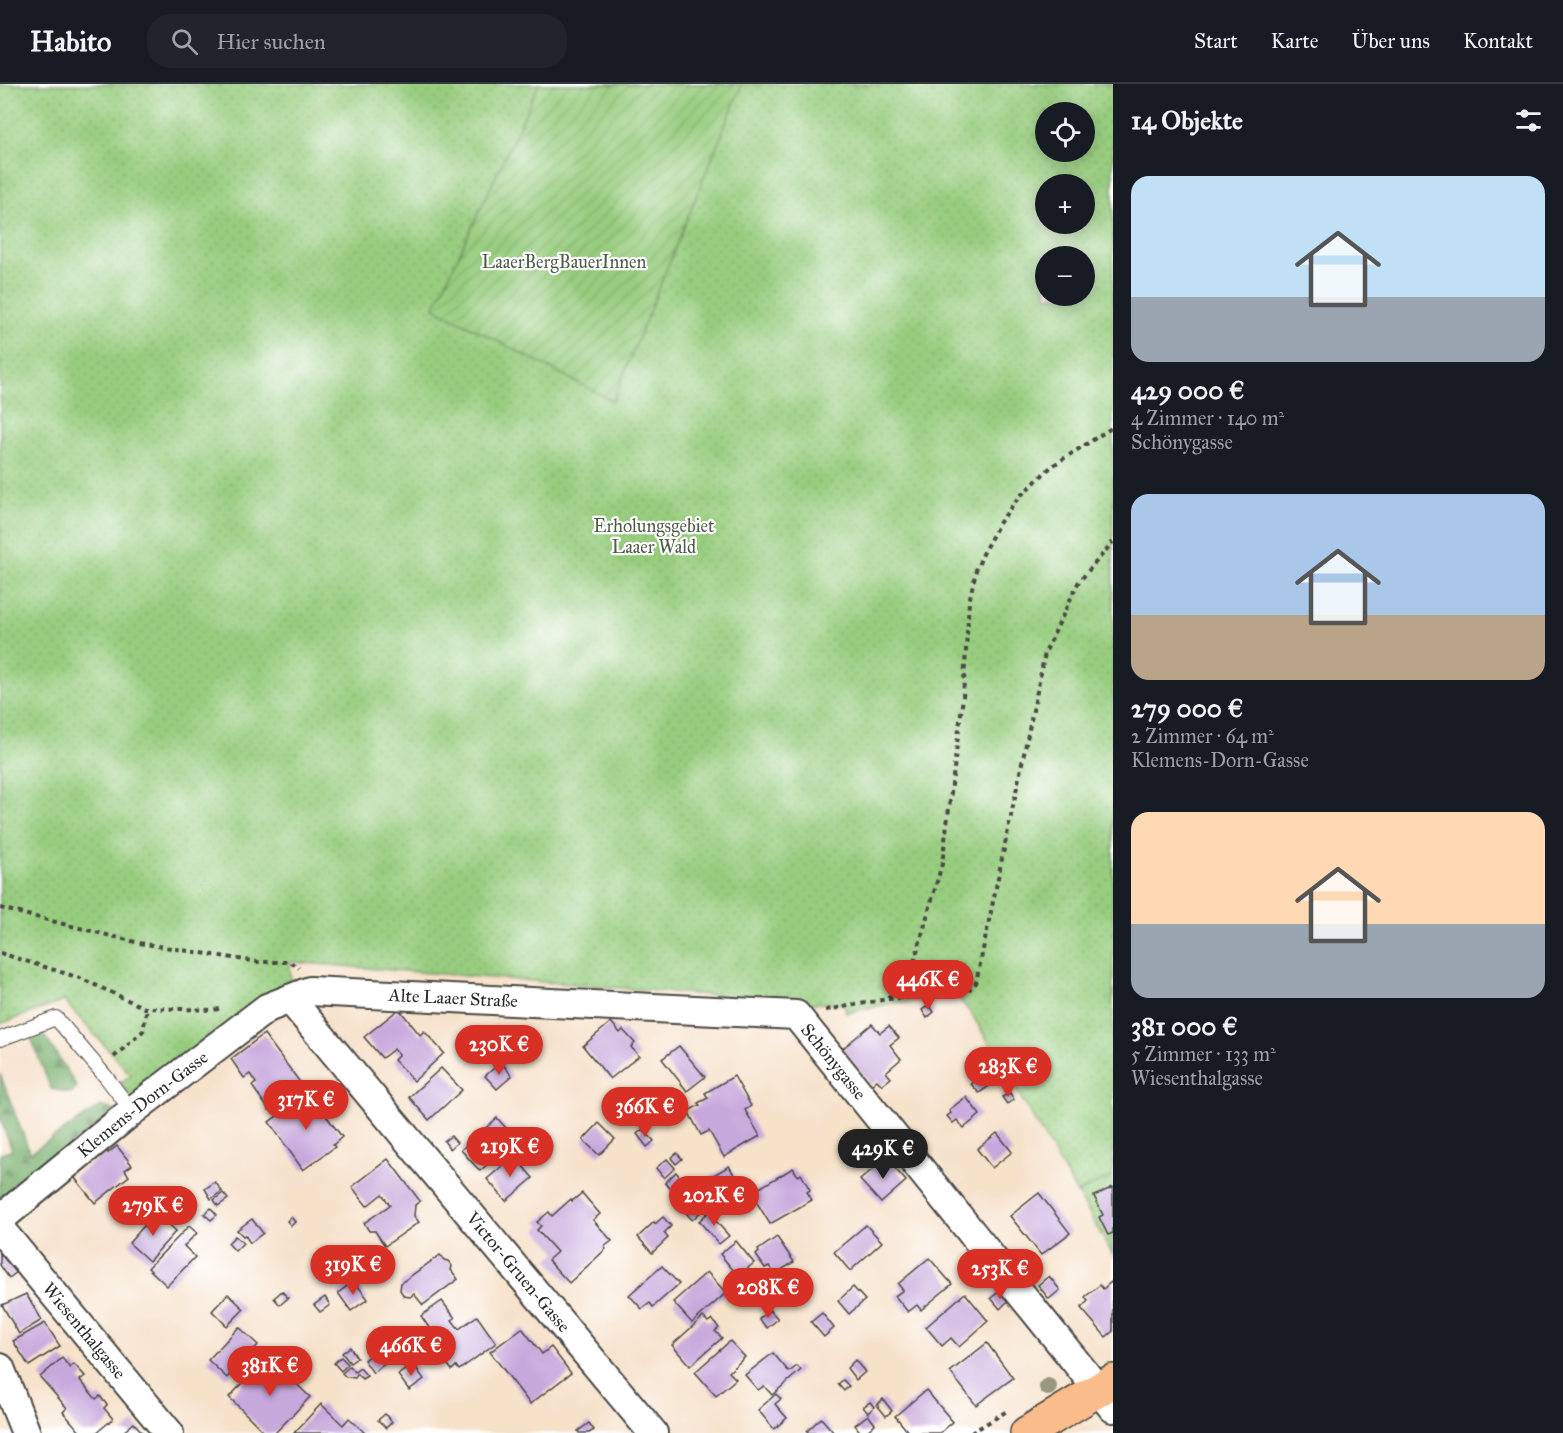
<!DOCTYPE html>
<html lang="de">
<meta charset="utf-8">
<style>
:root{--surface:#171b24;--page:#20242c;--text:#f1f3f6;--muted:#9ea1a6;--line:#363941;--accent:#d93025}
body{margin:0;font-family:"IM FELL Great Primer",serif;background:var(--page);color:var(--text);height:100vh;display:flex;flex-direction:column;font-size:22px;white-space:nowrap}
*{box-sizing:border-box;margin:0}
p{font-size:20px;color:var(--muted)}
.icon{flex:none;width:33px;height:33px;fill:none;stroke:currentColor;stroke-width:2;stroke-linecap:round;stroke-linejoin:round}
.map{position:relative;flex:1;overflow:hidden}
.drawer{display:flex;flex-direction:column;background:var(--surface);width:450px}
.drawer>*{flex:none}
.buttons{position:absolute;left:1035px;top:18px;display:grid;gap:12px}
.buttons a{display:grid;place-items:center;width:60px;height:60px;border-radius:50%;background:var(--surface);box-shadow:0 3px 15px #0003;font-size:30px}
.price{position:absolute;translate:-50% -51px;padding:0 14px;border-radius:21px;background:var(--accent);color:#fff;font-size:20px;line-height:39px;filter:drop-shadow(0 2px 3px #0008)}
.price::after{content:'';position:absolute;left:50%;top:36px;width:18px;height:14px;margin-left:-9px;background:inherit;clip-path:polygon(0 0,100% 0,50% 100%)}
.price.current{background:#222;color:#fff}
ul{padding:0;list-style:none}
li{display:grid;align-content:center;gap:12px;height:318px;padding:0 18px}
li span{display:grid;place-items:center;height:186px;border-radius:18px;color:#555}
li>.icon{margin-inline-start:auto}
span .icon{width:108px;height:108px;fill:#fffc;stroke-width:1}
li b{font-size:26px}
h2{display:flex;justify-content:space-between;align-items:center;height:72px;padding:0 18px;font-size:26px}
header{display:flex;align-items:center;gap:36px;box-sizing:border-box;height:84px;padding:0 30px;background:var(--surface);border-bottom:2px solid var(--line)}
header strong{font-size:28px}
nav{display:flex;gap:33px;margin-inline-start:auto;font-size:21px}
.search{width:420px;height:54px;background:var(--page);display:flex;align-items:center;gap:15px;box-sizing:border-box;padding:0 21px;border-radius:24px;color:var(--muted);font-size:22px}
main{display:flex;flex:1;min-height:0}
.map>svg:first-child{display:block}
.forest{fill:url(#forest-firs);stroke:#526e4c;stroke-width:1.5}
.park{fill:url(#park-dots);stroke:#627c55;stroke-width:1.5;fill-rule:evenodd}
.garden{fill:url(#garden-furrows);stroke:#627c55;stroke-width:1.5}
.building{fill:#c7a8dc}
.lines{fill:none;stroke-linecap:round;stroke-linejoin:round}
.lane-casing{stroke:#494643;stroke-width:16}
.street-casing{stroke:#494643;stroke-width:32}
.primary-casing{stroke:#494643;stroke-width:36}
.path{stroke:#494643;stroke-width:4;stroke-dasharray:4.5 4.5;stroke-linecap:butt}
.lane{stroke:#fff;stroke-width:14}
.street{stroke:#fff;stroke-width:28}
.primary{stroke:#f9bc8a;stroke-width:33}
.tree{fill:#989880}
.labels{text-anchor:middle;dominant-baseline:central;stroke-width:4.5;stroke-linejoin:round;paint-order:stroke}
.park-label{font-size:18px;fill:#4c5c44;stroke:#fff}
.street-label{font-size:18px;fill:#2b2b2b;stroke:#fff}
</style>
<header>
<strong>Habito</strong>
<div class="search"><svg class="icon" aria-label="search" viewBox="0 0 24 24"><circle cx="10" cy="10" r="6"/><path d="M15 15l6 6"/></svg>Hier suchen</div>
<nav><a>Start</a><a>Karte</a><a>Über uns</a><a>Kontakt</a></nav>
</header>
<main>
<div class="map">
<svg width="1113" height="1349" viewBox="0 0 1113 1349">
<defs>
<pattern id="forest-firs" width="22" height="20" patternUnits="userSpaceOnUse" patternTransform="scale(1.5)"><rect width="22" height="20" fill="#7ab06e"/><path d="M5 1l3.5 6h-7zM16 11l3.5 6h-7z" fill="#648f5b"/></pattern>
<pattern id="park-dots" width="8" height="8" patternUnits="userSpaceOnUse" patternTransform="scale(1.5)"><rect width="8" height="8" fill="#98cd7f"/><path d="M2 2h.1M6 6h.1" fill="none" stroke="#83b06e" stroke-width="1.8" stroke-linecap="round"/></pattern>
<pattern id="garden-furrows" width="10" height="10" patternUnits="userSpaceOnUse" patternTransform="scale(1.5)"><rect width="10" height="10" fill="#98cd7f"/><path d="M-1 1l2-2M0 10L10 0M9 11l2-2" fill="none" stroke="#83b06e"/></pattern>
</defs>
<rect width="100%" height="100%" fill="#fff"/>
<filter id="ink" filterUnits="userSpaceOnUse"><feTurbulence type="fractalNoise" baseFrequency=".0167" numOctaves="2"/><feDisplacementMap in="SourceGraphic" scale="12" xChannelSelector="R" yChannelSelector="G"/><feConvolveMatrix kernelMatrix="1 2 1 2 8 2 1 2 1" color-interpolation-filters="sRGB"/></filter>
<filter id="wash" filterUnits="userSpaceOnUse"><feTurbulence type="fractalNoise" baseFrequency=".008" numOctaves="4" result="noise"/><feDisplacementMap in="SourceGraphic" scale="24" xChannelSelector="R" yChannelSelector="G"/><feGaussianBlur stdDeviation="1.35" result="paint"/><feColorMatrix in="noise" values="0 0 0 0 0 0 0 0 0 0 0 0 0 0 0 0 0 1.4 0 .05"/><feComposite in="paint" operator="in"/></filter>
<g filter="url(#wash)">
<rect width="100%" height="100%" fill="#f6e1c9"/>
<!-- forest -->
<g class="forest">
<path d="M41 946 77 1003 71 1009 51 1005 30 951Z"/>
<path d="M0 990 30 1069 101 1022 116 1027 0 1114V1070L12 1066 0 1034Z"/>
</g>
<!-- park -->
<path class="park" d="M0 0H1113V1092L1077 1109 973 932 958 914 891 919 846 929 844 920 810 919 290 878 291 901 130 1012 120 999 131 991 64 917 0 940ZM1046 28H1084V68H1046ZM1046 100H1084V140H1046ZM1046 172H1084V212H1046Z"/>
<!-- garden -->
<g class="garden">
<path d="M539 0H742L613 317 434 224Z"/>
<path d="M1113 1092V1171L1077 1109Z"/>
</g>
<g id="blocks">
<!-- building -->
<g class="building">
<path d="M929 921 934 928 927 934 922 926Z"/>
<path d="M399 925 420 951 424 947 444 969 414 997 394 976 399 971 394 965 382 974 364 953Z"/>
<path d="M611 938 620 949 623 946 635 959 631 963 639 972 610 995 583 962Z"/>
<path d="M872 940 880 949 889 942 899 954 890 961 901 975 886 988 891 994 882 1001 877 996 871 1001 842 965Z"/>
<path d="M264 950 302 1001 269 1026 252 1002 256 999 250 990 244 994 231 975Z"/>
<path d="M679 962 705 993 687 1007 662 975Z"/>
<path d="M501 978 512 992 497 1005 485 992Z"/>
<path d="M441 984 462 1006 429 1036 409 1013Z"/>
<path d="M985 990 992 1000 979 1009 971 1000Z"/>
<path d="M734 992 751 1022 745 1026 760 1052 724 1073 709 1047 701 1051 688 1027 700 1021 698 1019 708 1014 705 1009Z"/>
<path d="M309 1009 342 1053 333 1061 335 1063 303 1086 269 1038Z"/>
<path d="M1010 1009 1014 1016 1007 1020 1002 1013Z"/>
<path d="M966 1013 980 1031 964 1044 957 1036 953 1039 947 1032 951 1029 949 1026Z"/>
<path d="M618 1019 625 1026 616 1034 609 1026Z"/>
<path d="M497 1034 516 1055 480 1087 461 1066Z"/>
<path d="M599 1039 615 1055 599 1071 583 1056Z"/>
<path d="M643 1045 654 1057 647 1063 637 1050Z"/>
<path d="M997 1049 1012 1068 992 1084 977 1065Z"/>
<path d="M451 1052 457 1059 450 1065 444 1057Z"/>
<path d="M117 1062 132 1081 125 1086 129 1092 95 1119 74 1093 107 1067 108 1069Z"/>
<path d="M677 1069 682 1075 676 1080 671 1074Z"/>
<path d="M514 1072 533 1094 506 1117 487 1095Z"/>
<path d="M886 1074 906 1097 881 1119 860 1096Z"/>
<path d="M388 1075 420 1117 415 1121 414 1132 419 1138 385 1162 375 1147H369L364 1139 390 1121 382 1110 367 1122 352 1103Z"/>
<path d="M667 1075 675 1084 664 1094 656 1084Z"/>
<path d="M729 1082 739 1099 710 1116 700 1099Z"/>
<path d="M793 1084 798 1092 801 1090 810 1106 807 1108 812 1116 770 1140 751 1109Z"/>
<path d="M676 1088 685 1100 675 1109 665 1099Z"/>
<path d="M215 1098 222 1107 211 1115 205 1105Z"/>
<path d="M1113 1103V1149L1108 1151 1099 1133 1103 1131 1094 1112Z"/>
<path d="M223 1109 228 1115 218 1122 214 1116Z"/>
<path d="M582 1109 600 1130 593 1136 612 1157 604 1163 606 1165 569 1199 548 1176 557 1168 537 1146 541 1142 537 1138 549 1128 552 1132 571 1115 572 1117Z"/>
<path d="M1039 1109 1070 1149 1041 1171 1010 1132Z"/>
<path d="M690 1110 704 1125 692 1136 682 1124 688 1119 684 1115Z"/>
<path d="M211 1124 217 1131 211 1136 204 1130Z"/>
<path d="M711 1126 717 1133 714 1135 729 1152 719 1160 699 1137Z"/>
<path d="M156 1128 176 1147 149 1177 129 1159Z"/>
<path d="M291 1133 295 1138 291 1142 287 1137Z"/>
<path d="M663 1133 671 1142 664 1149 668 1154 652 1169 638 1153 654 1138 655 1140Z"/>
<path d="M252 1135 263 1149 250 1159 245 1151 243 1152 237 1146Z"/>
<path d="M866 1141 882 1158 850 1187 834 1168Z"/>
<path d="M189 1142 197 1149 184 1162 195 1173 167 1202 148 1184Z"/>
<path d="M235 1152 243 1159 235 1167 228 1159Z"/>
<path d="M777 1153 794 1178 775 1190 769 1182 765 1184 756 1171 759 1168 758 1166Z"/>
<path d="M736 1157 754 1179 738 1192 720 1170Z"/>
<path d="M0 1170 17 1188 9 1194 0 1181Z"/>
<path d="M440 1171 444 1176 448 1177 452 1182 451 1186 458 1195 423 1221 414 1210 410 1213 404 1212 400 1206 401 1199Z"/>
<path d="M929 1174 952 1200 921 1226 917 1221 908 1228 895 1212 903 1206 898 1200Z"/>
<path d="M662 1182 679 1200 653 1223 650 1219 642 1225 629 1211Z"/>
<path d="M756 1186 767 1198 759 1205 748 1193Z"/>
<path d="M707 1188 726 1209 692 1239 673 1218Z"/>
<path d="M1049 1192 1060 1206 1049 1215 1038 1201Z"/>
<path d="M354 1197 368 1215 351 1227 338 1209Z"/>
<path d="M1111 1198 1113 1201V1247L1106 1253 1081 1224 1088 1217 1085 1213 1086 1212 1100 1201 1103 1205Z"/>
<path d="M853 1203 865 1216 849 1230 838 1217Z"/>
<path d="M282 1207 288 1214 280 1221 274 1214Z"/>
<path d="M1000 1207 1008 1217 1000 1225 991 1214Z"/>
<path d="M965 1209 988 1237 959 1263 951 1254 942 1262 926 1243Z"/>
<path d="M26 1210 42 1236 19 1250 2 1221Z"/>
<path d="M228 1210 244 1225 227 1242 212 1227Z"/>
<path d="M325 1213 330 1221 320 1228 314 1221Z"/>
<path d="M442 1217 455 1234 452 1236 459 1245 477 1232 496 1259 459 1286 456 1282 452 1286 442 1273 447 1269 421 1232Z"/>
<path d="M770 1226 778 1235 767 1244 759 1235Z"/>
<path d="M822 1229 834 1244 824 1253 811 1238Z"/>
<path d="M703 1233 708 1238 712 1235 719 1244 715 1247 722 1254 690 1282 672 1261Z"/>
<path d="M45 1239 60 1262 29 1282 13 1257Z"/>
<path d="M239 1243 258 1261 227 1294 208 1276Z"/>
<path d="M522 1244 542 1270 551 1263 571 1289 530 1320 490 1268Z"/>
<path d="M730 1257 745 1273 729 1288 736 1295 716 1312 695 1288Z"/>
<path d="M987 1259 1013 1294 976 1321 950 1288Z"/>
<path d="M350 1263 357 1274 350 1279 342 1269Z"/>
<path d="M377 1265 387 1278 373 1289 364 1276Z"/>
<path d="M773 1269 789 1288 797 1282 801 1286 772 1311 764 1302 758 1306 745 1291Z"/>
<path d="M269 1273 310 1313 275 1349H265L229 1313Z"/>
<path d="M341 1273 348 1280 341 1287 334 1279Z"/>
<path d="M62 1274 70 1284 74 1280 85 1292 80 1296 96 1315 100 1312 107 1321 104 1324 113 1335 96 1349H81L63 1328 67 1324 40 1293Z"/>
<path d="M855 1276 865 1288 856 1296 847 1284Z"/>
<path d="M413 1280 424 1295 409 1306 398 1291Z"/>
<path d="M350 1282 355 1288 360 1284 367 1292 362 1295 357 1290 355 1294 346 1293 342 1289Z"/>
<path d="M843 1296 849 1302 844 1307 838 1300Z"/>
<path d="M926 1306 953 1338 940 1349H909L895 1332Z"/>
<path d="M776 1310 781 1315 775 1320 787 1334 774 1345 758 1326Z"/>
<path d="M883 1315 892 1327 886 1332 877 1321Z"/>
<path d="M870 1318 874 1323 868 1329 863 1323Z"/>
<path d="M321 1320 343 1341 349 1334 365 1349H294Z"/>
<path d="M385 1330 392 1338 386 1344 378 1336Z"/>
<path d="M868 1331 875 1340 865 1349H861L855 1341Z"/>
<path d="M821 1334 834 1349H809L807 1347Z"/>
<path d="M134 1339 143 1349H122Z"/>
<path d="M589 1339 594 1346 589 1349H579L578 1347Z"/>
</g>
</g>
</g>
<g filter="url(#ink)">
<use href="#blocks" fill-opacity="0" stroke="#494643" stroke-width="1.5"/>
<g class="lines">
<!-- lane casing -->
<g class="lane-casing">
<path id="lane" d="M0 955 56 934 106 993 132 1027"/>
</g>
<!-- street casing -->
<g class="street-casing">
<g id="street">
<path id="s1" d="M290 915 653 1349"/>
<path id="s2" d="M0 1135 132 1027 267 924 310 907 796 931 1113 1324"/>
<path id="s3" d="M0 1145 169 1349"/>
<path d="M0 1284 26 1349"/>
</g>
</g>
<!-- primary casing -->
<g class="primary-casing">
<path id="primary" d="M1027 1349 1113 1297"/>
</g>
<!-- path -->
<g class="path">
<path d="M0 824 139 859 258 878H290L299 884"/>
<path d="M0 869 80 894 145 924 214 926 223 924"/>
<path d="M888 914 912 886 942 780 963 613 969 518 976 486 986 463 1000 438 1018 414 1052 382 1113 343"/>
<path d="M826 926 888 915 965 909 976 899 1045 569 1078 499 1113 458"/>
<path d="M114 973 143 947 147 924"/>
<path d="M971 1349 1007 1327"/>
</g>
<!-- lane -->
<use href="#lane" class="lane"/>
<!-- street -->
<use href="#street" class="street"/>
<!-- primary -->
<use href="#primary" class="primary"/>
</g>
<!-- trees -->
<circle class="tree" cx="1048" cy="1303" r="9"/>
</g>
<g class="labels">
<!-- park labels -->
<g class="park-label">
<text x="564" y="178">LaaerBergBauerInnen</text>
<text x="654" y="442">Erholungsgebiet<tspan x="654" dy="21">Laaer Wald</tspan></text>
</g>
<!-- street labels -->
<g class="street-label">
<text stroke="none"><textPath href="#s2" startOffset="530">Alte Laaer Straße</textPath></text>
<text stroke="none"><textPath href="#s2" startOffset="933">Schönygasse</textPath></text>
<text stroke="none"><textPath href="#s2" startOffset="183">Klemens-Dorn-Gasse</textPath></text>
<text stroke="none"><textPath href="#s1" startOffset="356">Victor-Gruen-Gasse</textPath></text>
<text stroke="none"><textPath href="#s3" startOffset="132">Wiesenthalgasse</textPath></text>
</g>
</g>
</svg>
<div class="buttons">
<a><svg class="icon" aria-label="locate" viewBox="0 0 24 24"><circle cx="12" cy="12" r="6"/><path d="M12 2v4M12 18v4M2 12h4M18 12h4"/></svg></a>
<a>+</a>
<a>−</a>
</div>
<b class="price" style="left:928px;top:927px">446K €</b>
<b class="price" style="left:499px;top:992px">230K €</b>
<b class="price" style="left:1008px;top:1014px">283K €</b>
<b class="price" style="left:306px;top:1047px">317K €</b>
<b class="price" style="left:645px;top:1054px">366K €</b>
<b class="price" style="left:510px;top:1094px">219K €</b>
<b class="price current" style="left:883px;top:1096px">429K €</b>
<b class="price" style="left:714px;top:1143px">202K €</b>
<b class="price" style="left:153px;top:1153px">279K €</b>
<b class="price" style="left:353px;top:1212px">319K €</b>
<b class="price" style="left:1000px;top:1216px">253K €</b>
<b class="price" style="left:768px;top:1235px">208K €</b>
<b class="price" style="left:411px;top:1293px">466K €</b>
<b class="price" style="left:270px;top:1313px">381K €</b>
</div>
<section class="drawer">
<h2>14 Objekte<svg class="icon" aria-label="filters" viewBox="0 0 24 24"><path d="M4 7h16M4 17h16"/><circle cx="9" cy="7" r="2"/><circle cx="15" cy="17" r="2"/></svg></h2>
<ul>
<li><span style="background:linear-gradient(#bfe0f5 65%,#9aa5b1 0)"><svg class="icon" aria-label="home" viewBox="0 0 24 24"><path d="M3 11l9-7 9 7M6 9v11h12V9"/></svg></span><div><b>429 000 €</b><p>4 Zimmer · 140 m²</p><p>Schönygasse</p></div></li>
<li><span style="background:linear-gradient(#a9c7e8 65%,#b9a48a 0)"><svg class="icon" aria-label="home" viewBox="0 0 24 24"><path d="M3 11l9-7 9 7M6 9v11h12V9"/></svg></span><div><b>279 000 €</b><p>2 Zimmer · 64 m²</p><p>Klemens-Dorn-Gasse</p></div></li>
<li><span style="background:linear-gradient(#ffd9b3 60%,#9aa5b1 0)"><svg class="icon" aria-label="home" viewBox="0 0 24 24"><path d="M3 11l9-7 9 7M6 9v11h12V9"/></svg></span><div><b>381 000 €</b><p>5 Zimmer · 133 m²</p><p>Wiesenthalgasse</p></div></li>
</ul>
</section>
</main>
